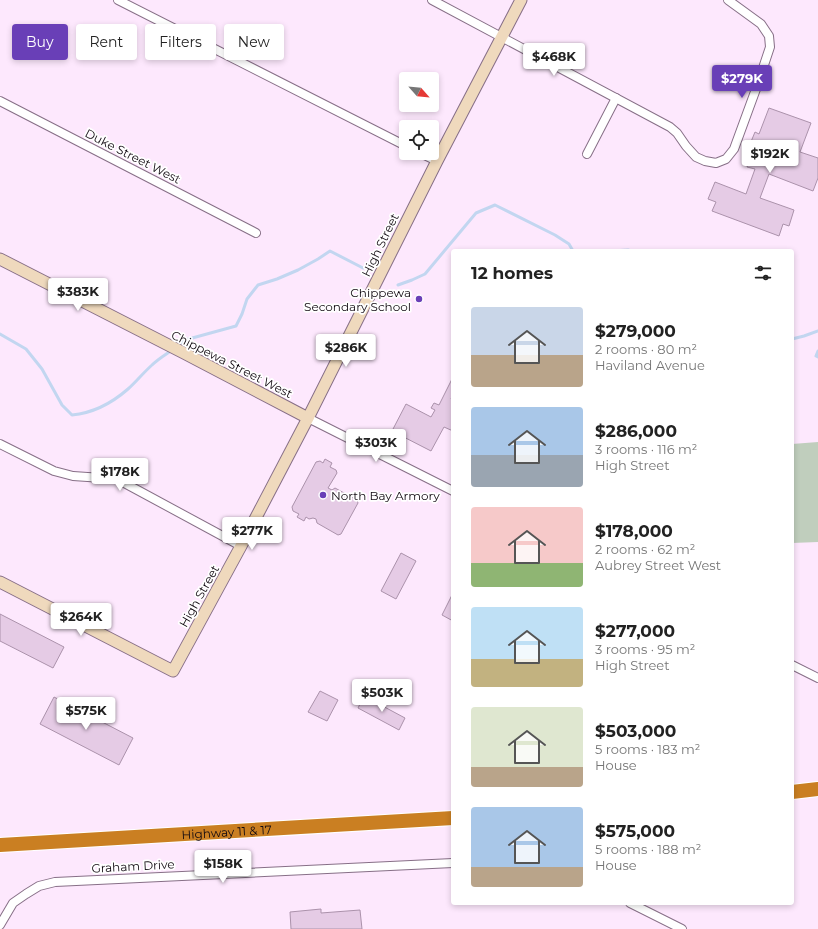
<!DOCTYPE html>
<meta charset="utf-8">
<style>
:root{--surface:#fff;--page:#f6f6f6;--text:#222;--muted:#767676;--accent:#693fb7}
body{margin:0;font-family:Montserrat,sans-serif;background:var(--page);color:var(--text);height:100vh;display:flex;flex-direction:column;font-size:15px;white-space:nowrap}
*{box-sizing:border-box;margin:0}
p{font-size:13px;color:var(--muted)}
.icon{flex:none;width:22px;height:22px;fill:none;stroke:currentColor;stroke-width:2;stroke-linecap:round;stroke-linejoin:round}
.map{position:relative;flex:1;overflow:hidden}
.drawer{position:absolute;left:451px;top:249px;width:343px;height:656px;display:flex;flex-direction:column;background:var(--surface);border-radius:4px;box-shadow:0 2px 6px #0003}
.drawer>*{flex:none}
.guide{position:absolute;left:12px;top:24px;width:379px;height:36px;display:flex;gap:8px}
.needle{width:26px;rotate:117deg}
.tools{position:absolute;left:399px;top:72px;display:grid;gap:8px}
.tools a{display:grid;place-items:center;width:40px;height:40px;border-radius:4px;background:var(--surface);box-shadow:0 2px 6px #0003;font-size:20px}
.price{position:absolute;translate:-50% -34px;padding:0 9px;border-radius:4px;background:#fff;color:#222;font-size:13px;line-height:26px;filter:drop-shadow(0 1px 2px #0008)}
.price::after{content:'';position:absolute;left:50%;top:24px;width:12px;height:9px;margin-left:-6px;background:inherit;clip-path:polygon(0 0,100% 0,50% 100%)}
.price.selected{background:var(--accent);color:#fff}
ul{padding:0;list-style:none}
li{display:flex;align-items:center;gap:12px;height:100px;padding:0 20px}
li span{display:grid;place-items:center;flex:none;width:112px;height:80px;border-radius:4px;color:#555}
li>.icon{margin-inline-start:auto}
span .icon{width:48px;height:48px;fill:#fffc;stroke-width:1}
li b{font-size:17px}
h2{display:flex;justify-content:space-between;align-items:center;height:48px;padding:0 20px;font-size:17px}
.tag{padding:0 14px;border-radius:4px;background:var(--surface);box-shadow:0 2px 6px #0003;font-size:14px;line-height:36px}
.tag.selected{background:var(--accent);color:#fff}
.map>svg:first-child{display:block}
.green{fill:#c0cebd}
.lines{fill:none;stroke-linecap:round;stroke-linejoin:round}
.stream{stroke:#c2d6f0;stroke-width:3}
.building{fill:#e5cbe5;stroke:#ab92ab}
.street-casing{stroke:#876f87;stroke-width:10}
.secondary-casing{stroke:#876f87;stroke-width:13}
.highway-casing{stroke:#fff;stroke-width:16}
.street{stroke:#fff;stroke-width:8}
.secondary{stroke:#efd9bd;stroke-width:11}
.highway{stroke:#ca7f22;stroke-width:14}
.poi-dot{fill:#693fb7;stroke:#fff;stroke-width:1.5}
.labels{text-anchor:middle;dominant-baseline:central;stroke-width:3.5;stroke-linejoin:round;paint-order:stroke}
.street-label{font-size:12px;fill:#100810;stroke:#fff}
.poi-label{font-size:12px;fill:#100810;stroke:#fff;text-anchor:end}
</style>
<div class="map">
<svg width="818" height="929" viewBox="0 0 818 929">
<rect width="100%" height="100%" fill="#fde8fd"/>
<!-- green -->
<path class="green" d="M818 442V542L792 543V444Z"/>
<g class="lines">
<!-- stream -->
<g class="stream">
<path d="M612 251 628 250 631 251"/>
<path d="M398 285 412 280 425 274 476 213 495 205 555 235 569 244 573 251"/>
<path d="M0 334 26 349 42 369 62 405 72 415C93 413 112 403 128 389 136 382 143 373 152 365 158 359 165 355 172 350"/>
<path d="M792 339 804 336 818 331"/>
<path d="M176 347 185 340 236 326 242 314 247 299 258 285 277 279 298 270 318 259 330 251 363 268"/>
<path d="M818 351 816 356 818 357"/>
</g>
</g>
<!-- building -->
<g class="building">
<path d="M769 108 811 123 800 152 818 158V178L813 191 769 174 760 198 794 210 789 226 783 224 779 236 712 211 716 202 708 199 715 182 746 194 755 169 747 167 753 151 748 149 755 132 759 134Z"/>
<path d="M453 377V395L451 399 453 401V431L444 427 431 451 392 431 406 404 431 417 435 410 431 408 434 403 439 405Z"/>
<path d="M325 459 332 463 330 467 336 470 337 473 328 488 332 490 335 488 357 500 358 503 341 534 338 535 317 523 316 519 313 518 309 519 306 517 304 521 297 517 299 514 293 511 292 507 316 462 320 461 323 463Z"/>
<path d="M401 553 416 561 396 599 381 591Z"/>
<path d="M453 593V621L442 615Z"/>
<path d="M0 614 64 647 53 668 0 641Z"/>
<path d="M320 691 338 700 327 721 308 712Z"/>
<path d="M364 696 405 718 399 730 358 708Z"/>
<path d="M54 697 133 738 119 765 40 724Z"/>
<path d="M321 909V913L360 910 362 929H291L290 912Z"/>
</g>
<g class="lines">
<!-- street casing -->
<g class="street-casing">
<g id="street">
<path d="M118 0 406 146"/>
<path d="M432 0 670 127 677 133 686 146 696 157 705 161 716 163 726 159 734 149 756 89 770 47 769 36 761 24 728 0"/>
<path d="M0 101 256 233"/>
<path d="M420 153 437 161"/>
<path d="M587 154 616 98"/>
<path d="M308 418 453 491"/>
<path d="M0 444 54 471 73 476 117 479 241 546"/>
<path d="M792 665 818 678"/>
<path d="M630 903 682 929"/>
<path d="M0 925 13 903 26 894 39 886 55 882 453 863"/>
</g>
</g>
<!-- secondary casing -->
<g class="secondary-casing">
<g id="secondary">
<path d="M0 259 184 353 308 418"/>
<path d="M0 582 173 671 241 546 308 418 437 161 521 0"/>
</g>
</g>
<!-- highway casing -->
<g class="highway-casing">
<g id="highway">
<path d="M792 792 818 789"/>
<path id="s1" d="M0 845 453 818"/>
</g>
</g>
<!-- street -->
<use href="#street" class="street"/>
<!-- secondary -->
<use href="#secondary" class="secondary"/>
<!-- highway -->
<use href="#highway" class="highway"/>
</g>
<!-- markers -->
<g class="poi-dot">
<circle cx="419" cy="299" r="4"/>
<circle cx="323" cy="495" r="4"/>
</g>
<g class="labels">
<!-- street labels -->
<g class="street-label">
<text transform="translate(133 156) rotate(27)">Duke Street West</text>
<text transform="translate(380 245) rotate(-64)">High Street</text>
<text transform="translate(232 364) rotate(27)">Chippewa Street West</text>
<text transform="translate(199 596) rotate(-61)">High Street</text>
<text stroke="none"><textPath href="#s1" startOffset="227">Highway 11 &amp; 17</textPath></text>
<text transform="translate(133 866) rotate(-3)">Graham Drive</text>
</g>
<!-- poi labels -->
<g class="poi-label">
<text x="411" y="292">Chippewa<tspan x="411" dy="14">Secondary School</tspan></text>
<text x="331" y="495" text-anchor="start">North Bay Armory</text>
</g>
</g>
</svg>
<div class="tools">
<a><svg class="needle" viewBox="-14 -14 28 28"><path d="M0-13l5 13h-10z" fill="#e53935"/><path d="M0 13l5-13h-10z" fill="#767676"/></svg></a>
<a><svg class="icon" aria-label="locate" viewBox="0 0 24 24"><circle cx="12" cy="12" r="6"/><path d="M12 2v4M12 18v4M2 12h4M18 12h4"/></svg></a>
</div>
<b class="price" style="left:554px;top:77px">$468K</b>
<b class="price selected" style="left:742px;top:99px">$279K</b>
<b class="price" style="left:770px;top:174px">$192K</b>
<b class="price" style="left:78px;top:312px">$383K</b>
<b class="price" style="left:346px;top:368px">$286K</b>
<b class="price" style="left:376px;top:463px">$303K</b>
<b class="price" style="left:120px;top:492px">$178K</b>
<b class="price" style="left:252px;top:551px">$277K</b>
<b class="price" style="left:81px;top:637px">$264K</b>
<b class="price" style="left:382px;top:713px">$503K</b>
<b class="price" style="left:86px;top:731px">$575K</b>
<b class="price" style="left:223px;top:884px">$158K</b>
<div class="guide">
<a class="tag selected">Buy</a>
<a class="tag">Rent</a>
<a class="tag">Filters</a>
<a class="tag">New</a>
</div>
<section class="drawer">
<h2>12 homes<svg class="icon" aria-label="filters" viewBox="0 0 24 24"><path d="M4 7h16M4 17h16"/><circle cx="9" cy="7" r="2"/><circle cx="15" cy="17" r="2"/></svg></h2>
<ul>
<li><span style="background:linear-gradient(#c9d6e8 60%,#b9a48a 0)"><svg class="icon" aria-label="home" viewBox="0 0 24 24"><path d="M3 11l9-7 9 7M6 9v11h12V9"/></svg></span><div><b>$279,000</b><p>2 rooms · 80 m²</p><p>Haviland Avenue</p></div></li>
<li><span style="background:linear-gradient(#a9c7e8 60%,#9aa5b1 0)"><svg class="icon" aria-label="home" viewBox="0 0 24 24"><path d="M3 11l9-7 9 7M6 9v11h12V9"/></svg></span><div><b>$286,000</b><p>3 rooms · 116 m²</p><p>High Street</p></div></li>
<li><span style="background:linear-gradient(#f6c9c9 70%,#8fb573 0)"><svg class="icon" aria-label="home" viewBox="0 0 24 24"><path d="M3 11l9-7 9 7M6 9v11h12V9"/></svg></span><div><b>$178,000</b><p>2 rooms · 62 m²</p><p>Aubrey Street West</p></div></li>
<li><span style="background:linear-gradient(#bfe0f5 65%,#c2b280 0)"><svg class="icon" aria-label="home" viewBox="0 0 24 24"><path d="M3 11l9-7 9 7M6 9v11h12V9"/></svg></span><div><b>$277,000</b><p>3 rooms · 95 m²</p><p>High Street</p></div></li>
<li><span style="background:linear-gradient(#dfe7d0 75%,#b9a48a 0)"><svg class="icon" aria-label="home" viewBox="0 0 24 24"><path d="M3 11l9-7 9 7M6 9v11h12V9"/></svg></span><div><b>$503,000</b><p>5 rooms · 183 m²</p><p>House</p></div></li>
<li><span style="background:linear-gradient(#a9c7e8 75%,#b9a48a 0)"><svg class="icon" aria-label="home" viewBox="0 0 24 24"><path d="M3 11l9-7 9 7M6 9v11h12V9"/></svg></span><div><b>$575,000</b><p>5 rooms · 188 m²</p><p>House</p></div></li>
</ul>
</section>
</div>
